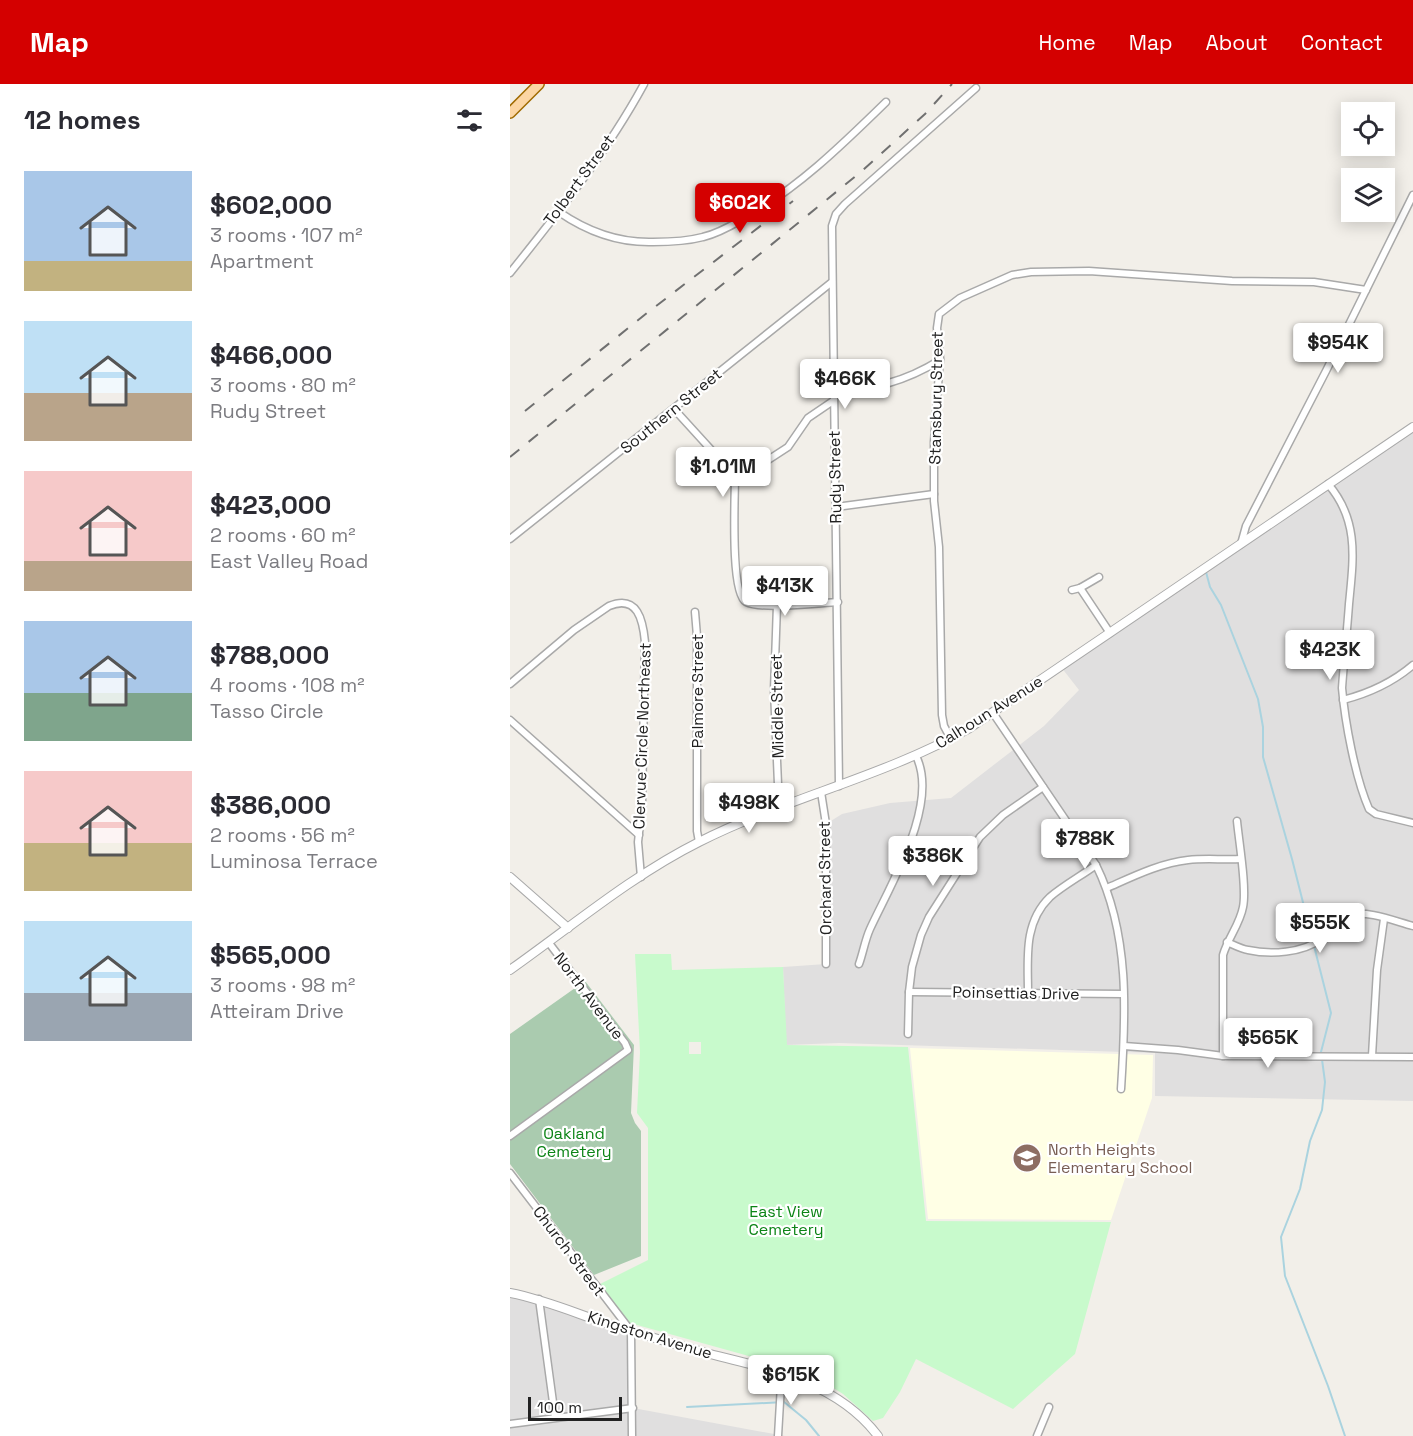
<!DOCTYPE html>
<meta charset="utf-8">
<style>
:root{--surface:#fff;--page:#f2f2f3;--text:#2b2b33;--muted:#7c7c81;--accent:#d40000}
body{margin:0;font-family:"Space Grotesk",sans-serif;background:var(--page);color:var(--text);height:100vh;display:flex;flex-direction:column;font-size:22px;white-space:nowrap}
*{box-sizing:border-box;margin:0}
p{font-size:20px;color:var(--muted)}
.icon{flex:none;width:33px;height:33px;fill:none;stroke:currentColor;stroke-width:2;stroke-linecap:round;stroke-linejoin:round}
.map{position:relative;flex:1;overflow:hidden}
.panel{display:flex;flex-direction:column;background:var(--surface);width:510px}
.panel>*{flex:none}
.buttons{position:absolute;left:831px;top:18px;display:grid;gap:12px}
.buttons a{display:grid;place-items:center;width:54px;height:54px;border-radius:0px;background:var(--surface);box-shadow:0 3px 15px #0003;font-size:30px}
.scale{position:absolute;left:18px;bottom:15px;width:94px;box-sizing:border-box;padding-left:6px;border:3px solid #222;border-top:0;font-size:16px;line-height:21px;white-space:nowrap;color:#222;-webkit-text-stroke:4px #fff;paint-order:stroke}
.price{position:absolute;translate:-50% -51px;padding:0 14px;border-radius:6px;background:#fff;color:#222;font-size:20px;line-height:39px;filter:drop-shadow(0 2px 3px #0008)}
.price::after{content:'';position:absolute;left:50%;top:36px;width:18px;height:14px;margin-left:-9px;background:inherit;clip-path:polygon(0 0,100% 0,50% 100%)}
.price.selected{background:var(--accent);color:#fff}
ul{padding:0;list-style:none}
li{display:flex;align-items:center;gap:18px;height:150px;padding:0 24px}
li span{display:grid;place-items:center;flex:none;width:168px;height:120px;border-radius:0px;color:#555}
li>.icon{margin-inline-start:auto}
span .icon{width:72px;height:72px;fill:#fffc;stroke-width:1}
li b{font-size:26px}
h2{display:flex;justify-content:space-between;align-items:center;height:72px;padding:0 24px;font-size:26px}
header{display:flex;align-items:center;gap:36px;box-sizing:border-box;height:84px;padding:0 30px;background:var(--accent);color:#fff}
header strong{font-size:28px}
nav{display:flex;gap:33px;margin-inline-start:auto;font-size:21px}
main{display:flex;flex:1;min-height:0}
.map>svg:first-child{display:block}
.residential{fill:#e0dfdf}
.education{fill:#ffffe5}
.cemetery{fill:#aacbaf}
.park{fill:#c8facc;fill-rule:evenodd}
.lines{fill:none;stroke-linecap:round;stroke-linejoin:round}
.stream{stroke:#aad3df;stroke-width:2}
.minor-casing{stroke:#a9a9a9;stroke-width:9}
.tertiary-casing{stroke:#a9a9a9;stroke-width:10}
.primary-casing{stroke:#a06b00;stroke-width:12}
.minor{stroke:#fff;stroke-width:6}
.tertiary{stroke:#fff;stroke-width:8}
.primary{stroke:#fcd6a4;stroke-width:9}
.rail{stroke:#707070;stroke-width:2;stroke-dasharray:12 12;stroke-linecap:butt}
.labels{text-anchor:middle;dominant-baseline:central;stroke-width:4.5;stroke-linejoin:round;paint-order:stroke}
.street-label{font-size:16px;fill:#222;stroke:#fff}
.park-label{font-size:16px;fill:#0c8416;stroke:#fff}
.education-label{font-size:16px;fill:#785e54;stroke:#fff;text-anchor:start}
</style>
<header>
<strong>Map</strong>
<nav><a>Home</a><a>Map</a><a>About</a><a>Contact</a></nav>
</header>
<main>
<section class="panel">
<h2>12 homes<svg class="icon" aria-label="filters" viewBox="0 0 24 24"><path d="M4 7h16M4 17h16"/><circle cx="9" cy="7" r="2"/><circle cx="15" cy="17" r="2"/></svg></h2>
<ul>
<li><span style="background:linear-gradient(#a9c7e8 75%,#c2b280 0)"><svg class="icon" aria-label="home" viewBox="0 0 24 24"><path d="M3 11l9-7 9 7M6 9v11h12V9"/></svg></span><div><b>$602,000</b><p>3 rooms · 107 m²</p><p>Apartment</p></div></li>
<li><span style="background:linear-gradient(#bfe0f5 60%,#b9a48a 0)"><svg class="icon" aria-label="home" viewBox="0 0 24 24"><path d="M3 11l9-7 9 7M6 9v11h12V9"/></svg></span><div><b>$466,000</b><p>3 rooms · 80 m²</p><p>Rudy Street</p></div></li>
<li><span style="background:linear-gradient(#f6c9c9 75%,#b9a48a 0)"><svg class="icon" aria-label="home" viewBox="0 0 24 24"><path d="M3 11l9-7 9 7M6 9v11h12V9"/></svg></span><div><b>$423,000</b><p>2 rooms · 60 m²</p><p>East Valley Road</p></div></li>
<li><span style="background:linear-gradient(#a9c7e8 60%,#7fa58c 0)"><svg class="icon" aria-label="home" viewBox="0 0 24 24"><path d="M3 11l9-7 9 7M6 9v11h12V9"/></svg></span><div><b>$788,000</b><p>4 rooms · 108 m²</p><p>Tasso Circle</p></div></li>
<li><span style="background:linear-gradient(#f6c9c9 60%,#c2b280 0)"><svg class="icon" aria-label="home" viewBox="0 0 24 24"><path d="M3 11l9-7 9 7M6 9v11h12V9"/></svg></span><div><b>$386,000</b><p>2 rooms · 56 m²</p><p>Luminosa Terrace</p></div></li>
<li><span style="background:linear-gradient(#bfe0f5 60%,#9aa5b1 0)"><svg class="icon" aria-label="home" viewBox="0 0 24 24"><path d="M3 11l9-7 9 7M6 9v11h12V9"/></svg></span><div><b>$565,000</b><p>3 rooms · 98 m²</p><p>Atteiram Drive</p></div></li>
</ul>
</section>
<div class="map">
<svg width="903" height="1352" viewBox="0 0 903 1352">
<rect width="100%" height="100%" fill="#f2efe9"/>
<!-- residential -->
<g class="residential">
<path d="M903 343V1017L645 1012V969L329 959 276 961 273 883 316 880V740L332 730 380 719 441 714 534 642 569 606 551 583 696 488 733 460Z"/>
<path d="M0 1209 116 1246 123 1324 275 1352H0Z"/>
</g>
<!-- education -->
<path class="education" d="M400 964 643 971 642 1014 601 1136 418 1135Z"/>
<!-- cemetery -->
<path class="cemetery" d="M75 897 124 961 121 1029 125 1039 131 1047V1172L84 1191 0 1080V950Z"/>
<!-- park -->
<path class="park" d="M125 870H161L162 886 273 883 277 961 398 963 416 1137 601 1138 565 1270 503 1325 406 1275 390 1308 373 1334 363 1337 333 1310 309 1295 286 1285 120 1239 90 1200 138 1176V1044L127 1029 130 968ZM179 958H191V970H179Z"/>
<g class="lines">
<!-- stream -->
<g class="stream">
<path d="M698 485 696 488 700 503 711 521 748 615 753 643V673L782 775 821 929 811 968 815 998 812 1026 800 1057 790 1105 771 1153 775 1192 818 1302 835 1352"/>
<path d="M177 1323 274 1318 296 1336 309 1352"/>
</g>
<!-- minor casing -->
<g class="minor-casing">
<g id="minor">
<path d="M49 128C78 148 108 159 143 158 159 158 178 157 193 153 206 150 219 143 231 136 286 106 331 62 376 18"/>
<path d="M0 189C48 129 97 68 134 0"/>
<path d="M323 305C360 308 398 296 430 276"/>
<path d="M164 325 225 392C225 412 220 510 236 518 252 526 308 519 328 518"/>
<path d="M225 392 238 389 278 363 298 334 323 317"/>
<path d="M818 400C850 437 843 477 839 520 837 548 834 576 832 604 835 638 845 693 859 725L866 730 903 739"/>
<path d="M326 423 424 410"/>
<path d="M0 455 322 198"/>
<path d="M731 460 736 442 816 287 903 111"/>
<path d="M570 504 600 549"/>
<path d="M562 506 570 504 589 493"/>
<path d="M267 521 264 606 269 724"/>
<path d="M185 528 187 552V747L189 758"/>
<path d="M0 600 64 546 99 522C128 510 133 537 135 558L132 721 128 758 131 793"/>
<path d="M833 616C860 609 882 599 903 581"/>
<path d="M483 629 586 781C620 850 616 929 611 1005"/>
<path d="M0 636 129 751"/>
<path d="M441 655 434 642 432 631 429 463 424 417V358L430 274 427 244 429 230 450 214 502 191 521 188 579 187 722 197 804 198 856 206"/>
<path d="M329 702 322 142 326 130 335 120 466 4"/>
<path d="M311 708 316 740V880"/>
<path d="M597 804C622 793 650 779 678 776 695 774 713 776 731 775"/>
<path d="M717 858C724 861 731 865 738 866 760 871 793 869 811 855 820 848 827 835 839 831 858 826 884 837 903 842"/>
<path d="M349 880C353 869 355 856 360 845 380 801 430 720 406 672"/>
<path d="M399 908 613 910"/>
<path d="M518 909C518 875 513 839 540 813 554 801 571 792 586 781"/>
<path d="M398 950 399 908 402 883 411 851 419 833 470 753 493 731 533 703"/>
<path d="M614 962 668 966 713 972 903 973"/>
<path d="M713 972V871C718 854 730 840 733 823 737 804 729 758 727 737"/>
<path d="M862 972 867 886 874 835"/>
<path d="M0 1052 118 966 115 959 39 859"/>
<path d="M0 1089 121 1247 122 1352"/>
<path d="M29 1215 45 1333"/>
<path d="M0 1340 123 1324"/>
<path d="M268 1352 271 1301 275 1289"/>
<path d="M527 1352 539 1323"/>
</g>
</g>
<!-- tertiary casing -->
<g class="tertiary-casing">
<g id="tertiary">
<path d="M0 793 58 844"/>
<path d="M0 886C61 843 121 792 189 758 276 714 373 693 458 645L903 343"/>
<path d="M0 1209C42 1217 80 1236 121 1247 148 1255 174 1263 200 1270 261 1285 328 1299 368 1352"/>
</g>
</g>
<!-- primary casing -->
<g class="primary-casing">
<path id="primary" d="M0 29 29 0"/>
</g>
<!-- minor -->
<use href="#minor" class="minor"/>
<!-- tertiary -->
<use href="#tertiary" class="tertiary"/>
<!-- primary -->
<use href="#primary" class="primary"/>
<!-- rail -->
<g class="rail">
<path d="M15 327 137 229 283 117"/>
<path d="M0 373 352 87 415 30 442 0"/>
</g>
</g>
<!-- icons -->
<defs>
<g id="school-disc" transform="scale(1.5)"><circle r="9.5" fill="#8d6e63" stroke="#fff"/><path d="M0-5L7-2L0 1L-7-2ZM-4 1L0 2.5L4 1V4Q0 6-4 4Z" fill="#fff"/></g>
</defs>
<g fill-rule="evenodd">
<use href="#school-disc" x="517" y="1074"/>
</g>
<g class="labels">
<!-- street labels -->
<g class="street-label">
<text transform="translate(69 96) rotate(-54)">Tolbert Street</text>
<text transform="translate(426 314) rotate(-89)">Stansbury Street</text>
<text transform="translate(161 327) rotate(-39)">Southern Street</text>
<text transform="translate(325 393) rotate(-91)">Rudy Street</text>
<text transform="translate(187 607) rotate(-90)">Palmore Street</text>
<text transform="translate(267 622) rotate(-91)">Middle Street</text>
<text transform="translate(479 628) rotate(-32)">Calhoun Avenue</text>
<text transform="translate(132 652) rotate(-88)">Clervue Circle Northeast</text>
<text transform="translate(315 794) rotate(-91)">Orchard Street</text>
<text transform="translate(506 909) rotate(1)">Poinsettias Drive</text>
<text transform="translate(79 912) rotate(53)">North Avenue</text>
<text transform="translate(59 1167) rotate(53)">Church Street</text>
<text transform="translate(140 1251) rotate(17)">Kingston Avenue</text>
</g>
<!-- park labels -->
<g class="park-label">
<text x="64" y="1049">Oakland<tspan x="64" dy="18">Cemetery</tspan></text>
<text x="276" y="1127">East View<tspan x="276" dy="18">Cemetery</tspan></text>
</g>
<!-- education labels -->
<g class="education-label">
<text x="538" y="1065">North Heights<tspan x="538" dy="18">Elementary School</tspan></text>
</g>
</g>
</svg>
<div class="buttons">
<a><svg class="icon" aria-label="locate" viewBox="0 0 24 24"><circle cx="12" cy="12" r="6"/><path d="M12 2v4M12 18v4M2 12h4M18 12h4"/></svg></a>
<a><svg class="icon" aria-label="layers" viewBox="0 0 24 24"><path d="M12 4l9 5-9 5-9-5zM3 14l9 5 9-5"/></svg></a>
</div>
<div class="scale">100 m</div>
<b class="price selected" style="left:230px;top:150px">$602K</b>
<b class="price" style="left:828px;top:290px">$954K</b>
<b class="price" style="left:335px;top:326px">$466K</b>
<b class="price" style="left:213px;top:414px">$1.01M</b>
<b class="price" style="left:275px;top:533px">$413K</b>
<b class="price" style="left:820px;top:597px">$423K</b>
<b class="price" style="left:239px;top:750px">$498K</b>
<b class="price" style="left:575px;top:786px">$788K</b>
<b class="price" style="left:423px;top:803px">$386K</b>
<b class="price" style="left:810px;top:870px">$555K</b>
<b class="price" style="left:758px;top:985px">$565K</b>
<b class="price" style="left:281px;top:1322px">$615K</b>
</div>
</main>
